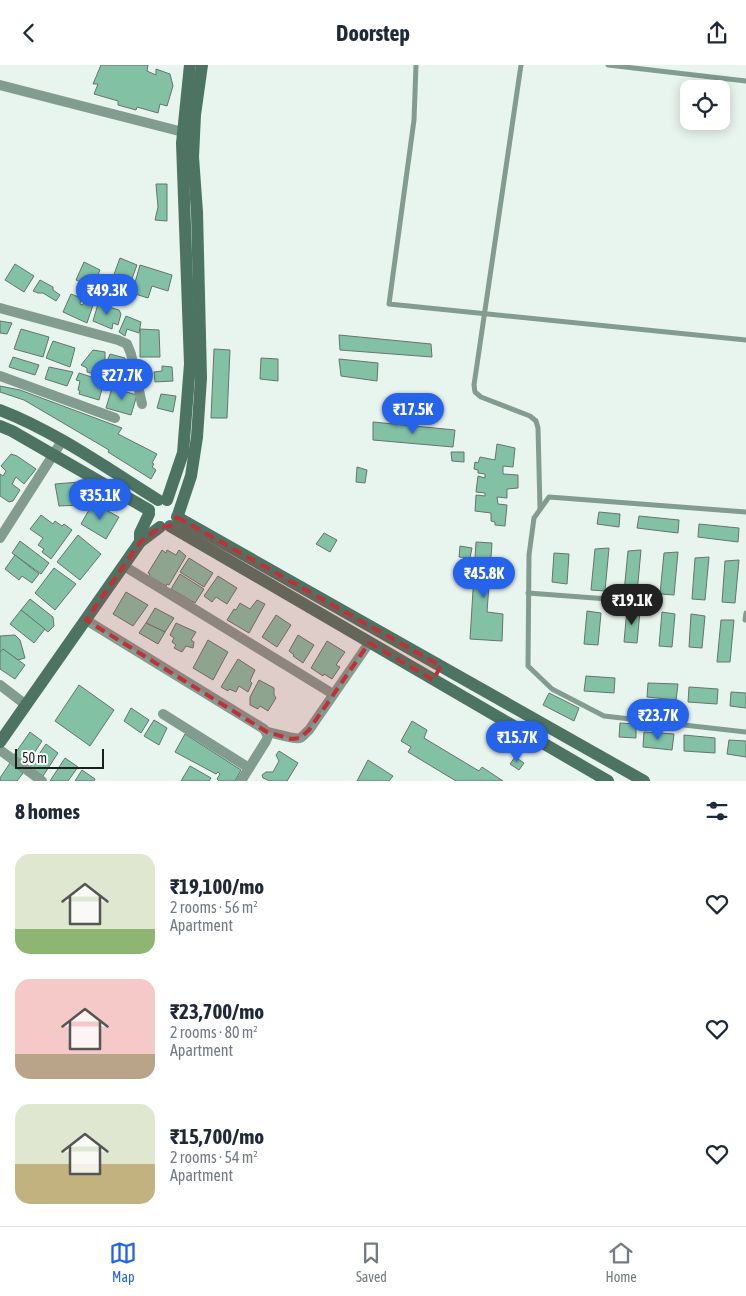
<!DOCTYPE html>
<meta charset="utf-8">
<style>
:root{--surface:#fff;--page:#f6f6f7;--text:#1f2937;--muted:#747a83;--line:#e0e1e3;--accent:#2563eb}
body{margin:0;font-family:"Asap Condensed",sans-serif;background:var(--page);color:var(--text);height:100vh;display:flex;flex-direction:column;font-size:19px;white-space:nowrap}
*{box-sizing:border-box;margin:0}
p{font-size:16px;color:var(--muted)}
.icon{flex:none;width:28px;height:28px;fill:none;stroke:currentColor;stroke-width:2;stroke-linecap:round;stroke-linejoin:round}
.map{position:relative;height:716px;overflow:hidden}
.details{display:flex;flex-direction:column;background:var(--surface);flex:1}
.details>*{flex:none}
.buttons{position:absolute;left:680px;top:15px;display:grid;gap:10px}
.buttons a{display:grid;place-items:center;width:50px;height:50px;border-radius:10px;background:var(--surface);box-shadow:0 2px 12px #0003;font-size:25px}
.scale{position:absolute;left:15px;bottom:12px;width:89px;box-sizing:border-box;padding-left:5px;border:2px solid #1a1f1c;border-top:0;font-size:14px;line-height:18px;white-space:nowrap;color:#1a1f1c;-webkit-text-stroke:4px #fcfefd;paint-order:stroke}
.price{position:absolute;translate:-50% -42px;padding:0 11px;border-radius:18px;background:var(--accent);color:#fff;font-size:16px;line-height:32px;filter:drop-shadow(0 1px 2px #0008)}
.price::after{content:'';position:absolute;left:50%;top:30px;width:15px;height:11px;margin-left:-8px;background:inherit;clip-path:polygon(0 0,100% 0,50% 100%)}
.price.current{background:#222;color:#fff}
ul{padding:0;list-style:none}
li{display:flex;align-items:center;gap:15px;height:125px;padding:0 15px}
li span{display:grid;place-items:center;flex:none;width:140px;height:100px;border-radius:15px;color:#555}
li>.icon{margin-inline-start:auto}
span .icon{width:60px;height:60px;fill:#fffc;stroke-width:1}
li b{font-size:21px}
h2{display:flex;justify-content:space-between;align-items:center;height:60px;padding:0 15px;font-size:21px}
header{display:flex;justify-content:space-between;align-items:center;height:65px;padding:0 15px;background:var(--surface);font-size:22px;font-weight:700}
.tab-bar{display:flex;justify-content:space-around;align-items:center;height:70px;border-top:1px solid var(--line);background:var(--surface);font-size:14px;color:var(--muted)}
.tab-bar a{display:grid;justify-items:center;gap:2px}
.tab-bar .current{color:var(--accent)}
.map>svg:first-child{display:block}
.building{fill:#82c1a4;stroke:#68736d}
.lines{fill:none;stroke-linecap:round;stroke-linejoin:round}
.lane{stroke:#829c90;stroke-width:5}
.street{stroke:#829c90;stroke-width:10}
.secondary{stroke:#4d7462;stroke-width:12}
.marked{fill:#c03038;fill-opacity:0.2;stroke:#c03038;stroke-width:4;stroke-dasharray:10 6;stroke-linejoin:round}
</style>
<header><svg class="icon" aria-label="back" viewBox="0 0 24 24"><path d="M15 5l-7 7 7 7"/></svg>Doorstep<svg class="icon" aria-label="share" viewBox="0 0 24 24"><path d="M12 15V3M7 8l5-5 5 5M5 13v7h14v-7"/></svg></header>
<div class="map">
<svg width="746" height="716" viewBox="0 0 746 716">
<rect width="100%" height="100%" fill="#e8f4ee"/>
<!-- building -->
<g class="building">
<path d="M101 0H148L147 6 156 10V4L170 9 173 21 167 41 160 39 158 48 137 42 136 45 118 40V36L94 29 98 19H93Z"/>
<path d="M156 119H167V156L155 155 158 142Z"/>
<path d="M120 193 137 200 123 238 106 231Z"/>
<path d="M84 197 100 205 93 222 76 215Z"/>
<path d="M15 199 34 211 24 227 5 215Z"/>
<path d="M140 200 172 210 168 226 152 221 148 233 132 228Z"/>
<path d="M40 215 53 222V225L60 230 56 236 43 228H38L33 226Z"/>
<path d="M71 229 81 233 80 239 82 240 85 237 93 240 87 258 63 247Z"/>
<path d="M98 239 119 245 121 249 118 260 113 258 112 264 93 256Z"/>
<path d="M126 251 141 257 139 268 127 264 125 271 119 267Z"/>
<path d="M0 256 12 258 7 269 0 268Z"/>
<path d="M21 264 49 272 43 292 14 284Z"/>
<path d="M140 264 159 265 160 292H140Z"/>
<path d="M339 270 431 279 432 292 340 285Z"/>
<path d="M53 276 75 283 70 302 46 293Z"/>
<path d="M214 284 230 285 227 353H211Z"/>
<path d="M93 285 105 287V297L101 296 98 303 101 305 98 310 87 307V303L81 300Z"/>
<path d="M110 289 125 293V298L129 300 126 311 104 305Z"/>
<path d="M13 292 39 300 35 310 9 302Z"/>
<path d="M261 293 278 294V316L260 314Z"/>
<path d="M339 294 378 298 377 316 341 311Z"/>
<path d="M162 301 172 302 173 316 155 317 154 307 162 306Z"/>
<path d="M49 302 73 307 67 321 45 314Z"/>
<path d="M79 308 104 316 99 335 79 329 80 326 78 325 80 316 76 315Z"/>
<path d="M0 321 20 325 122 363 118 369 157 389 152 398 154 399 152 402 156 405 151 414 108 387 109 385 24 335 0 327Z"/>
<path d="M112 323 137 330 131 350 106 343Z"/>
<path d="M161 329 176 331 173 347 157 343Z"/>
<path d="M373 357 455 365 453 382 373 375Z"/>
<path d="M497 379 515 383 513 402 503 401V409L518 410V423L507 424V433L497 432 498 439 507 440 505 461 495 460V457L491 456V448L475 446 476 430 485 431V428L476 427 478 411 485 413V409L478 408V405L474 404 475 397 478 398 480 392 495 395Z"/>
<path d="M451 387H464V397L452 396Z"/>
<path d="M11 389 17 391 36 404 24 419 16 412 12 419 20 425 13 436 9 437 0 431V409L3 411 6 406 1 401Z"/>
<path d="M357 402 367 405 365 418 356 417Z"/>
<path d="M79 417 82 440 59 441 55 419Z"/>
<path d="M93 438 119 452 106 474 81 459Z"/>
<path d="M599 447 620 449 619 462 597 459Z"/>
<path d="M41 450 53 459 55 456 62 461 64 459 72 465 51 494 42 487 44 484 38 480 43 473 30 464Z"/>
<path d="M639 451 679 455 678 468 637 463Z"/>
<path d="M699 459 739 463 738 477 698 472Z"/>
<path d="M324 468 337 475 330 487 316 479Z"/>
<path d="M78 470 101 489 80 515 57 497Z"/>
<path d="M20 476 49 498 41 509 12 488Z"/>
<path d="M476 477 492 478 487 547 503 549 502 576 470 574Z"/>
<path d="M460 481 472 483 470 493 459 492Z"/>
<path d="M609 483 605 526 591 525 595 484Z"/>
<path d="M162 485 166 488 167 485 176 490 179 485 186 491 169 520 167 519 166 521 149 511 150 509 148 508Z"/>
<path d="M641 485 637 528 624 527 628 486Z"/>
<path d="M678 487 674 530 660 529 664 488Z"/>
<path d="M554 488 569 489 567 519 552 517Z"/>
<path d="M15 490 39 509 32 518 22 511 19 515 5 504Z"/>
<path d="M709 492 705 535 692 534 695 493Z"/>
<path d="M189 493 213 508 204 522 180 507Z"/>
<path d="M739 495 735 538 722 537 725 496Z"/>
<path d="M54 503 76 519 55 545 35 528Z"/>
<path d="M180 509 204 524 195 538 171 524Z"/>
<path d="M218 511 237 523 227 539 216 532 212 537 204 531Z"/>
<path d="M126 527 148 540 133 561 113 549Z"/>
<path d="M30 534 53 552 54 561 48 567 21 545Z"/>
<path d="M257 535 265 539 249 568 227 555 234 544 236 545 240 538 250 544Z"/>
<path d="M155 543 174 553 165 567 146 558Z"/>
<path d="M627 544 640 546 637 578 624 577Z"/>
<path d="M21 545 45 564 34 578 10 559Z"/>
<path d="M587 546 601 548 598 580 584 579Z"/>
<path d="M662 547 675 549 672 582 659 581Z"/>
<path d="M691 549 705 551 702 583 689 582Z"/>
<path d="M276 550 291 560 277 582 262 572Z"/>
<path d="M721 555H734L730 597H717Z"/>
<path d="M146 558 165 567 158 579 139 568Z"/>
<path d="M176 558 196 567 191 575 194 577 193 583 186 581 182 587 174 583 176 580 172 577 174 573 170 570Z"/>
<path d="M15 570 20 575 25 593 18 595 3 584 0 587V571Z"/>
<path d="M298 570 314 580 303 598 293 591 294 590 289 586Z"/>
<path d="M208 575 228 587 213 615 193 603Z"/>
<path d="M327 576 345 587 336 600 340 602 332 614 324 609 323 611 311 603Z"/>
<path d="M3 584 25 600 15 614 0 604V587Z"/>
<path d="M238 594 255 605 250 616 252 618 248 627 239 621 236 627 229 624 228 626 221 622Z"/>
<path d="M586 611 615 613 614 628 584 626Z"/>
<path d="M259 615 274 623V630L276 633 268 646 260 641 258 644 250 640V632Z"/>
<path d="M648 618 678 619 676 635 647 632Z"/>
<path d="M79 620 114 645 90 681 55 656Z"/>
<path d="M689 622 718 624 717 639 688 637Z"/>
<path d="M731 627 746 628V643L730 641Z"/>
<path d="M549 628 579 643 574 656 543 640Z"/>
<path d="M131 643 149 655 141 668 124 656Z"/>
<path d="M154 655 167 663 159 680 144 671Z"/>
<path d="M412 656 427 665 424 673 479 706 482 702 503 716H456L408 687 411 682 401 676Z"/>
<path d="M620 658 636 659V673L619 672Z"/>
<path d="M30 667 42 676 27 699 14 690Z"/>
<path d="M644 667 674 669 672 685 643 682Z"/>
<path d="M185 669 241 705 235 716H219L217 714 220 709 218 707 216 709 175 687Z"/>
<path d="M684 670 715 673V688L684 686Z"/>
<path d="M729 675 746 676V692L727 689Z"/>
<path d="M46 679 58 688 43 711 30 702Z"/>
<path d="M279 686 298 698 287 716H270L263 713 262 710 266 707H273L279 696 276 690Z"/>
<path d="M515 692 524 698 519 705 510 699Z"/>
<path d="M65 693 78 702 68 716H50Z"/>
<path d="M368 695 393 711 389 716H357Z"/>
<path d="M10 698 23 708 17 716H0V713Z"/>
<path d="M190 701 211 713 209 716H181Z"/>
<path d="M82 705 95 714 94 716H75Z"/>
</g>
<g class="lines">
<!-- lane -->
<g class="lane">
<path d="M416 0 414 55 389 239 746 275"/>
<path d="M521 0 474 320 475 327 481 332 530 351 536 356 538 363 540 444"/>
<path d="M608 0 746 16"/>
<path d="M746 447 549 432 534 453 529 490 528 601 552 624 604 651 746 667"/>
<path d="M528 528 648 537"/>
<path d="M745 555 746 548"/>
</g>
<!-- street -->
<g class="street">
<path d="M0 20 183 67"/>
<path d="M0 243 118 275 127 279 131 289 142 339"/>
<path d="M0 311 115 353"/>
<path d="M0 473 62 376"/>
<path d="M124 501 333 629"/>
<path d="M86 555 264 664 268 671 266 676 241 716"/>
<path d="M0 620 26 640"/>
<path d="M163 649 249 703"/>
<path d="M267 667C275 668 294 675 300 673 303 672 306 667 309 665L369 578"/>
<path d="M0 685 42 716"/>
</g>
<!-- secondary -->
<g class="secondary">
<path d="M0 345C55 366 108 404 158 435"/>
<path d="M0 361 12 366 149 445"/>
<path d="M167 435 183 388 190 299 182 78 190 0"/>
<path d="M178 450 191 411 197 372 201 313 197 147 193 92 195 50 202 0"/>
<path d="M177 452 644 716"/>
<path d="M170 461 608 716"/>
<path d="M140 477V468L149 449"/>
<path d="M0 677 140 477 160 462"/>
</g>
</g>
<!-- marked area -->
<path class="marked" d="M177 452 441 601 433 615 369 578 309 665 300 673 291 674 267 667 86 555 140 477 160 462 170 461Z"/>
</svg>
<div class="buttons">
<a><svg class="icon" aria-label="locate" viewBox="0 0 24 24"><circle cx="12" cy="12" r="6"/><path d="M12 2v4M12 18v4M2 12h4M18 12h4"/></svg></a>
</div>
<div class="scale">50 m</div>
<b class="price" style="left:107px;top:251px">₹49.3K</b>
<b class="price" style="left:122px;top:336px">₹27.7K</b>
<b class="price" style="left:413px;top:370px">₹17.5K</b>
<b class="price" style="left:100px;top:456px">₹35.1K</b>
<b class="price" style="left:484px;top:534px">₹45.8K</b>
<b class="price current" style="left:632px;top:561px">₹19.1K</b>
<b class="price" style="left:658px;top:676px">₹23.7K</b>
<b class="price" style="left:517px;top:698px">₹15.7K</b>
</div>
<section class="details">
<h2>8 homes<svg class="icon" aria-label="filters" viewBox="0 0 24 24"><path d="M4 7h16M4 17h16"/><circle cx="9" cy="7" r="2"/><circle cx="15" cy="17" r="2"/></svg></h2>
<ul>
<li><span style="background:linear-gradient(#dfe7d0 75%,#8fb573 0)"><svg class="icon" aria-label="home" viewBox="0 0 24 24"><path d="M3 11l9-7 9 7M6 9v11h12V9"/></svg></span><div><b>₹19,100/mo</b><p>2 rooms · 56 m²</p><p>Apartment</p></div><svg class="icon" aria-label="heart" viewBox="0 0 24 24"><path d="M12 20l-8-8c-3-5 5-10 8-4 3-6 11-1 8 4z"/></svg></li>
<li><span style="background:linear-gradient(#f6c9c9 75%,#b9a48a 0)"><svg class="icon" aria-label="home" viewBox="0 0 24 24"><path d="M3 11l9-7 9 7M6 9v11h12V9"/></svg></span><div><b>₹23,700/mo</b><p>2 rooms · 80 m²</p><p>Apartment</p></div><svg class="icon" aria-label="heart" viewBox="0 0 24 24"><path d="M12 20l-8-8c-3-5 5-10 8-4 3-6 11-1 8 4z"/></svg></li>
<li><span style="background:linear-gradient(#dfe7d0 60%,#c2b280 0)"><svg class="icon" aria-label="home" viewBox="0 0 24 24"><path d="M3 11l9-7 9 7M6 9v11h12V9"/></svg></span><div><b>₹15,700/mo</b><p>2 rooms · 54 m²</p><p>Apartment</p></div><svg class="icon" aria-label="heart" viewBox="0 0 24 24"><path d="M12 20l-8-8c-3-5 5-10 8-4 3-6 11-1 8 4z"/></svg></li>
</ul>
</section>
<nav class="tab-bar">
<a class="current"><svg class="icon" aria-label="map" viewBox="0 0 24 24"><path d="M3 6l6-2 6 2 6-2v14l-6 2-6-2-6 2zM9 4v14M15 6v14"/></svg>Map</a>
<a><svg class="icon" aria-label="saved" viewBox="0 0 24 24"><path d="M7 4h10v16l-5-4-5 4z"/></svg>Saved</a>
<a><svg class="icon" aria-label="home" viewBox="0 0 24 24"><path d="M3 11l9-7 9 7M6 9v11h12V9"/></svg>Home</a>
</nav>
